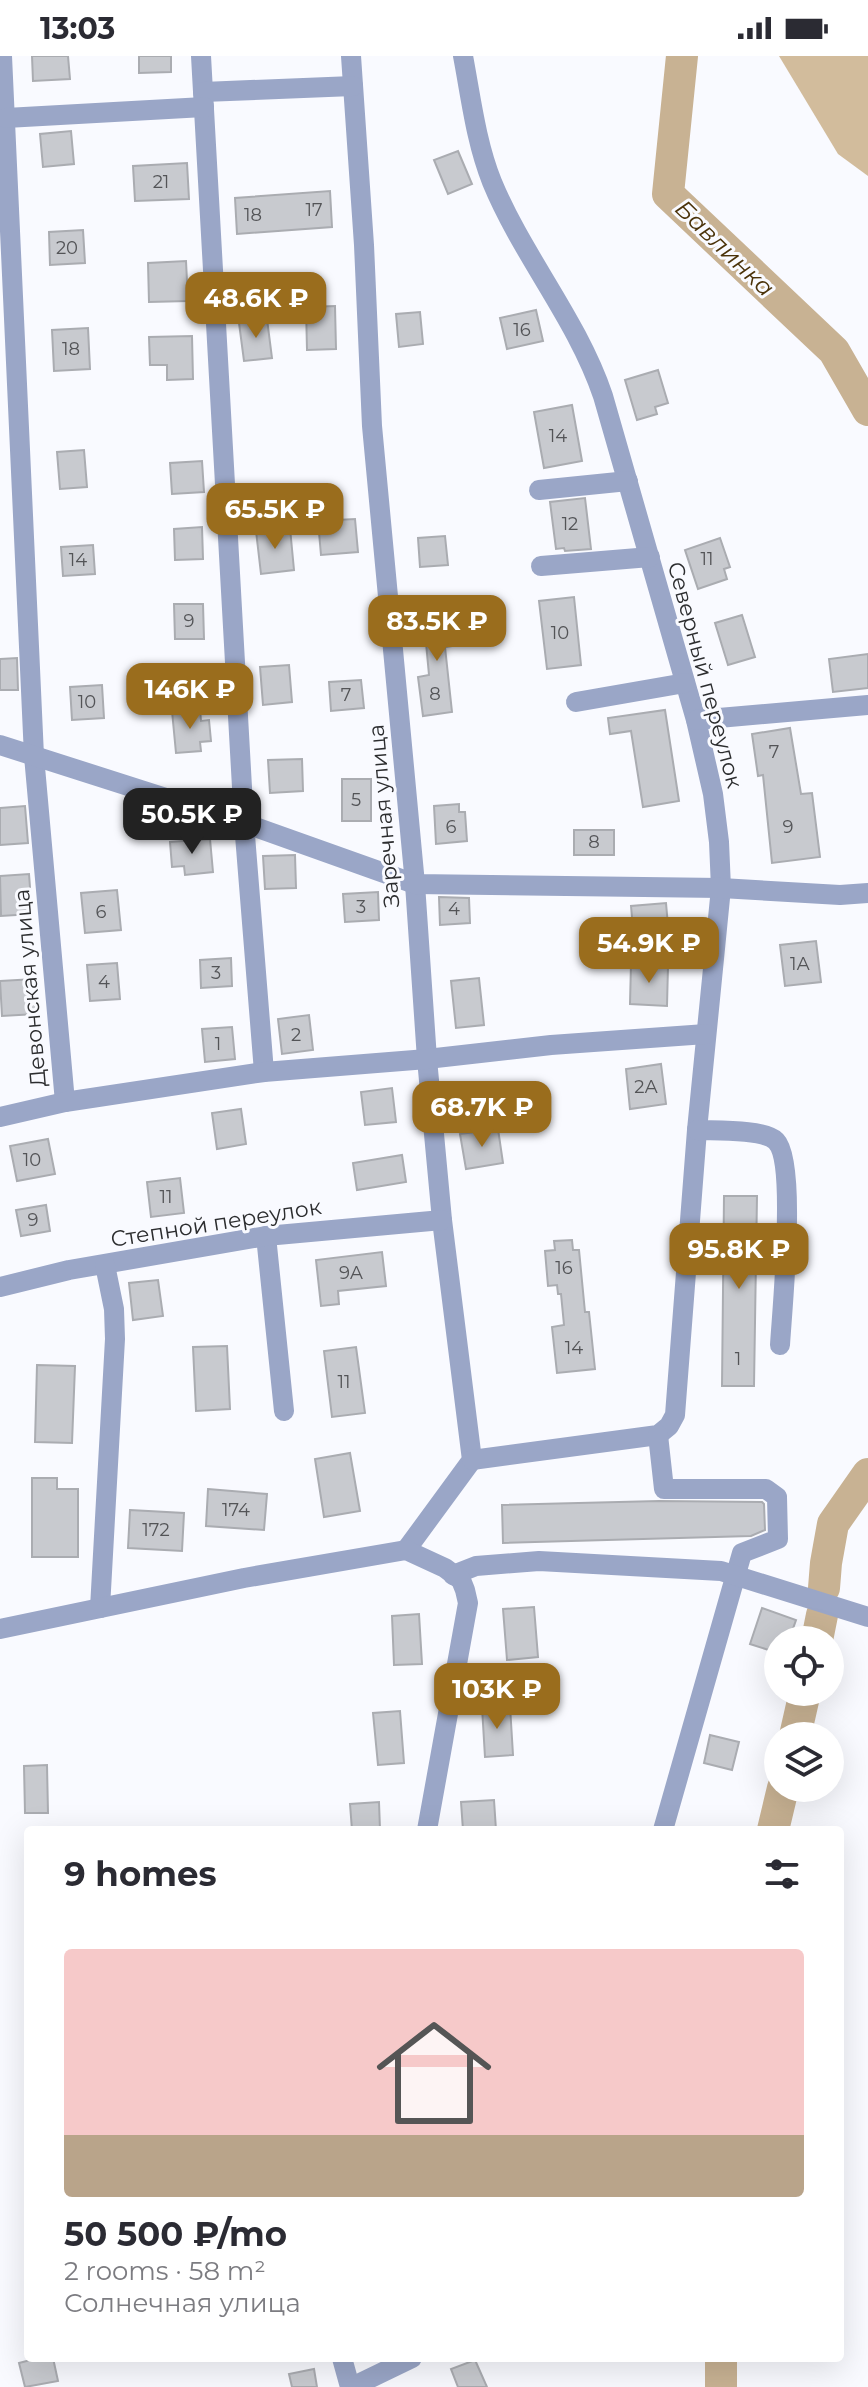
<!DOCTYPE html>
<meta charset="utf-8">
<style>
:root{--surface:#fff;--page:#f7f7f7;--text:#2b2b33;--muted:#7c7c81;--line:#e1e1e2;--accent:#9a6d1d}
body{margin:0;font-family:Montserrat,sans-serif;background:var(--page);color:var(--text);height:100vh;display:flex;flex-direction:column;font-size:30px;white-space:nowrap}
*{box-sizing:border-box;margin:0}
p{font-size:26px;color:var(--muted)}
.icon{flex:none;width:44px;height:44px;fill:none;stroke:currentColor;stroke-width:2;stroke-linecap:round;stroke-linejoin:round}
.map{position:relative;flex:1;overflow:hidden}
.panel{position:absolute;left:24px;top:1770px;width:820px;height:536px;display:flex;flex-direction:column;background:var(--surface);border-radius:8px;box-shadow:0 8px 32px #0002}
.panel>*{flex:none}
.controls{position:absolute;left:764px;top:1570px;display:grid;gap:16px}
.controls a{display:grid;place-items:center;width:80px;height:80px;border-radius:50%;background:var(--surface);box-shadow:0 8px 32px #0002;font-size:40px}
.price{position:absolute;translate:-50% -68px;padding:0 18px;border-radius:16px;background:var(--accent);color:#fff;font-size:26px;line-height:52px;filter:drop-shadow(0 2px 4px #0008)}
.price::after{content:'';position:absolute;left:50%;top:48px;width:24px;height:18px;margin-left:-12px;background:inherit;clip-path:polygon(0 0,100% 0,50% 100%)}
.price.selected{background:#222;color:#fff}
ul{padding:0;list-style:none}
li{display:grid;align-content:center;gap:16px;height:424px;padding:0 40px}
li+li{border-top:2px solid var(--line)}
li span{display:grid;place-items:center;height:248px;border-radius:8px;color:#555}
li>.icon{margin-inline-start:auto}
span .icon{width:144px;height:144px;fill:#fffc;stroke-width:1}
li b{font-size:34px}
h2{display:flex;justify-content:space-between;align-items:center;height:96px;padding:0 40px;font-size:34px}
.status{display:flex;justify-content:space-between;align-items:center;height:56px;padding:0 40px;background:var(--surface);direction:ltr}
.status svg{height:22px;fill:currentColor}
.map>svg:first-child{display:block}
.forest{fill:#d2bc9c}
.lines{fill:none;stroke-linecap:round;stroke-linejoin:round}
.river{stroke:#c8b293;stroke-width:32}
.building{fill:#c8cacf;stroke:#aaacb1;stroke-width:2}
.minor{stroke:#9aa6c7;stroke-width:20}
.labels{text-anchor:middle;dominant-baseline:central;stroke-width:6;stroke-linejoin:round;paint-order:stroke}
.number-label{font-size:18px;fill:#535457}
.street-label{font-size:22px;fill:#2c2d2f;stroke:#f9faff}
.water-label{font-size:24px;font-style:italic;fill:#4b330a;stroke:#f9faff}
</style>
<div class="status"><b>13:03</b><svg viewBox="0 0 49 12"><path d="M0 12V9h3v3zM5 12V6h3v6zM10 12V3h3v9zM15 12V0h3v12zM26 1h20v11H26zM47 4h2v5h-2z"/></svg></div>
<div class="map">
<svg width="868" height="2331" viewBox="0 0 868 2331">
<rect width="100%" height="100%" fill="#f9faff"/>
<!-- forest -->
<path class="forest" d="M779 0H868V120L838 98Z"/>
<g class="lines">
<!-- river -->
<g class="river">
<path d="M682 0 668 138 834 295 868 354"/>
<path d="M824 1532 826 1507 833 1468 868 1418"/>
<path d="M817 1584 822 1559"/>
<path d="M795 1680 805 1636"/>
<path d="M773 1774 783 1732"/>
<path d="M721 2302V2331"/>
</g>
</g>
<!-- building -->
<g class="building">
<path d="M32 0H68L70 23 33 25Z"/>
<path d="M139 0H171V16L139 17Z"/>
<path d="M71 75 74 108 43 111 40 78Z"/>
<path d="M458 95 472 128 448 138 434 104Z"/>
<path d="M187 107 189 143 135 145 133 110Z"/>
<path d="M330 135 332 171 237 178 235 142Z"/>
<path d="M83 174 85 207 50 209 49 176Z"/>
<path d="M186 205 188 245 149 246 148 207Z"/>
<path d="M335 250 336 293 307 294 306 251Z"/>
<path d="M536 254 543 285 507 293 500 262Z"/>
<path d="M420 256 423 288 399 291 396 258Z"/>
<path d="M267 263 272 302 244 305 239 267Z"/>
<path d="M88 272 90 313 54 315 52 274Z"/>
<path d="M192 280 193 323 167 324V309H150L149 281Z"/>
<path d="M658 314 668 347 655 351 657 358 637 364 625 324Z"/>
<path d="M572 349 582 405 544 412 534 356Z"/>
<path d="M84 394 87 431 60 433 57 396Z"/>
<path d="M202 405 204 436 172 438 170 407Z"/>
<path d="M585 442 591 493 565 495 564 492 556 493 550 446Z"/>
<path d="M355 463 358 496 321 499 318 465Z"/>
<path d="M202 471 203 503 175 504 174 473Z"/>
<path d="M290 472 294 514 261 518 256 475Z"/>
<path d="M445 480 448 509 420 511 418 482Z"/>
<path d="M720 482 730 511 724 513 727 523 698 533 685 494Z"/>
<path d="M93 489 95 518 63 520 61 491Z"/>
<path d="M574 541 581 609 547 613 539 545Z"/>
<path d="M174 548H203L204 583H175Z"/>
<path d="M449 552 453 590 445 591 452 656 423 660 418 621 429 619 423 555Z"/>
<path d="M742 559 755 601 728 609 715 567Z"/>
<path d="M868 598V632L833 636 829 603Z"/>
<path d="M17 602 18 634H0V603Z"/>
<path d="M289 609 292 646 263 649 260 611Z"/>
<path d="M361 624 364 652 331 655 329 626Z"/>
<path d="M102 629 104 662 72 664 70 631Z"/>
<path d="M200 653 201 665 209 664 211 685 200 686 201 695 176 697 172 655Z"/>
<path d="M665 654 679 745 643 751 631 675 610 678 608 662Z"/>
<path d="M790 672 801 738 812 737 820 801 772 807 763 719 758 720 752 678Z"/>
<path d="M302 703 303 735 270 737 268 704Z"/>
<rect x="342" y="723" width="29" height="42"/>
<path d="M459 748V756H465L467 785 436 788 434 750Z"/>
<path d="M25 750 28 787 0 789V752Z"/>
<rect x="574" y="774" width="40" height="25"/>
<path d="M210 783 213 816 185 819 184 810 172 811 170 786Z"/>
<path d="M295 799 296 832 265 833 263 800Z"/>
<path d="M29 818 32 858 1 860 0 820Z"/>
<path d="M117 834 121 874 85 877 81 837Z"/>
<path d="M378 836 379 864 345 866 343 838Z"/>
<path d="M439 841 469 842 470 867 440 869Z"/>
<path d="M666 847 669 881 634 884 631 850Z"/>
<path d="M816 885 821 926 785 930 780 889Z"/>
<path d="M231 902 232 930 201 932 200 904Z"/>
<path d="M117 907 120 943 90 945 87 909Z"/>
<path d="M631 908 668 910 667 950 630 948Z"/>
<path d="M479 922 484 969 456 972 451 925Z"/>
<path d="M34 923 36 958 2 960 0 925Z"/>
<path d="M309 959 313 994 282 998 278 963Z"/>
<path d="M232 971 235 1003 205 1006 202 973Z"/>
<path d="M661 1008 666 1048 630 1053 626 1013Z"/>
<path d="M392 1032 396 1066 365 1069 361 1036Z"/>
<path d="M241 1053 246 1088 217 1093 212 1057Z"/>
<path d="M498 1073 503 1107 466 1113 460 1078Z"/>
<path d="M48 1083 55 1118 17 1125 10 1090Z"/>
<path d="M402 1099 406 1126 357 1134 353 1107Z"/>
<path d="M180 1122 184 1157 151 1161 147 1126Z"/>
<path d="M724 1140H757L754 1330H722Z"/>
<path d="M46 1149 50 1175 21 1180 16 1154Z"/>
<path d="M572 1184 573 1194H579L585 1256H589L595 1313 557 1317 552 1271 564 1269 561 1238H558L557 1229 548 1230 545 1195 555 1194 554 1185Z"/>
<path d="M382 1196 386 1230 338 1235 339 1248 321 1250 316 1204Z"/>
<path d="M158 1224 163 1260 133 1264 129 1227Z"/>
<path d="M227 1290 230 1353 196 1355 193 1291Z"/>
<path d="M356 1291 365 1357 332 1361 324 1295Z"/>
<path d="M37 1309 75 1310 72 1387 35 1386Z"/>
<path d="M350 1397 360 1455 324 1461 315 1403Z"/>
<path d="M32 1422H57V1433H78V1501H32Z"/>
<path d="M208 1433 267 1438 264 1474 206 1470Z"/>
<path d="M659 1445 762 1446 764 1448 765 1474 751 1480 503 1487 502 1449Z"/>
<path d="M130 1454 184 1457 182 1495 128 1492Z"/>
<path d="M534 1551 538 1601 507 1604 503 1553Z"/>
<path d="M762 1552 796 1564 789 1584H778V1597L750 1588Z"/>
<path d="M419 1558 422 1608 394 1609 392 1560Z"/>
<path d="M510 1650 513 1699 485 1701 482 1651Z"/>
<path d="M400 1655 404 1707 378 1709 373 1657Z"/>
<path d="M710 1679 739 1686 732 1714 704 1707Z"/>
<path d="M47 1709 48 1757H25L24 1710Z"/>
<path d="M494 1744 496 1774H463L461 1746Z"/>
<path d="M379 1746 380 1774H352L350 1748Z"/>
<path d="M38 2302H53L58 2325 25 2331 19 2307Z"/>
<path d="M475 2304 487 2331H458L451 2313Z"/>
<path d="M314 2313 317 2331H292L289 2318Z"/>
</g>
<g class="lines">
<!-- minor -->
<g class="minor">
<path d="M2 0 34 700 65 1046"/>
<path d="M201 0 244 767 264 1016"/>
<path d="M351 0 364 189 372 370 415 828 427 1003 442 1164 472 1404 406 1494"/>
<path d="M463 0C471 42 476 86 492 126 523 201 577 263 603 340L696 664 713 738 719 786 721 832 697 1074 675 1359 669 1370 658 1379 472 1404"/>
<path d="M203 36 353 30"/>
<path d="M6 62 204 51"/>
<path d="M539 434 628 425"/>
<path d="M541 510 650 501"/>
<path d="M576 646 685 627"/>
<path d="M696 664 868 649"/>
<path d="M0 689 244 767 415 828 721 832 840 839 868 837"/>
<path d="M0 1061 65 1046 264 1016 427 1003 551 989 706 978"/>
<path d="M697 1074C715 1075 764 1073 776 1085 797 1106 782 1254 780 1289"/>
<path d="M266 1180 284 1355"/>
<path d="M0 1231 69 1214 266 1180 442 1164"/>
<path d="M658 1379 664 1433H766L777 1441 778 1483 742 1497 663 1774"/>
<path d="M453 1519 476 1510 539 1505 721 1515 868 1561"/>
<path d="M100 1552 115 1283 114 1253 105 1209"/>
<path d="M0 1573 244 1522 406 1494 445 1512 461 1524 465 1534 468 1547 427 1774"/>
<path d="M342 2302 350 2331"/>
<path d="M352 2331 412 2302"/>
</g>
</g>
<g class="labels">
<!-- number labels -->
<g class="number-label">
<text x="161" y="126">21</text>
<text x="314" y="154">17</text>
<text x="253" y="159">18</text>
<text x="67" y="192">20</text>
<text x="522" y="274">16</text>
<text x="71" y="293">18</text>
<text x="558" y="380">14</text>
<text x="570" y="468">12</text>
<text x="707" y="503">11</text>
<text x="78" y="504">14</text>
<text x="189" y="565">9</text>
<text x="560" y="577">10</text>
<text x="435" y="638">8</text>
<text x="346" y="639">7</text>
<text x="87" y="646">10</text>
<text x="774" y="696">7</text>
<text x="356" y="744">5</text>
<text x="451" y="771">6</text>
<text x="788" y="771">9</text>
<text x="594" y="786">8</text>
<text x="361" y="851">3</text>
<text x="454" y="853">4</text>
<text x="101" y="856">6</text>
<text x="800" y="908">1А</text>
<text x="216" y="917">3</text>
<text x="104" y="926">4</text>
<text x="296" y="979">2</text>
<text x="218" y="988">1</text>
<text x="646" y="1031">2А</text>
<text x="32" y="1104">10</text>
<text x="166" y="1141">11</text>
<text x="33" y="1164">9</text>
<text x="564" y="1212">16</text>
<text x="351" y="1217">9А</text>
<text x="574" y="1292">14</text>
<text x="738" y="1303">1</text>
<text x="344" y="1326">11</text>
<text x="236" y="1454">174</text>
<text x="156" y="1474">172</text>
</g>
<!-- street labels -->
<g class="street-label">
<text transform="translate(705 619) rotate(75)">Северный переулок</text>
<text transform="translate(384 760) rotate(-95)">Заречная улица</text>
<text transform="translate(30 932) rotate(-95)">Девонская улица</text>
<text transform="translate(216 1167) rotate(-9)">Степной переулок</text>
</g>
<!-- water labels -->
<g class="water-label">
<text transform="translate(725 192) rotate(44)">Бавлинка</text>
</g>
</g>
</svg>
<div class="controls">
<a><svg class="icon" aria-label="locate" viewBox="0 0 24 24"><circle cx="12" cy="12" r="6"/><path d="M12 2v4M12 18v4M2 12h4M18 12h4"/></svg></a>
<a><svg class="icon" aria-label="layers" viewBox="0 0 24 24"><path d="M12 4l9 5-9 5-9-5zM3 14l9 5 9-5"/></svg></a>
</div>
<b class="price" style="left:256px;top:284px">48.6K ₽</b>
<b class="price" style="left:275px;top:495px">65.5K ₽</b>
<b class="price" style="left:437px;top:607px">83.5K ₽</b>
<b class="price" style="left:190px;top:675px">146K ₽</b>
<b class="price selected" style="left:192px;top:800px">50.5K ₽</b>
<b class="price" style="left:649px;top:929px">54.9K ₽</b>
<b class="price" style="left:482px;top:1093px">68.7K ₽</b>
<b class="price" style="left:739px;top:1235px">95.8K ₽</b>
<b class="price" style="left:497px;top:1675px">103K ₽</b>
<section class="panel">
<h2>9 homes<svg class="icon" aria-label="filters" viewBox="0 0 24 24"><path d="M4 7h16M4 17h16"/><circle cx="9" cy="7" r="2"/><circle cx="15" cy="17" r="2"/></svg></h2>
<ul>
<li><span style="background:linear-gradient(#f6c9c9 75%,#b9a48a 0)"><svg class="icon" aria-label="home" viewBox="0 0 24 24"><path d="M3 11l9-7 9 7M6 9v11h12V9"/></svg></span><div><b>50 500 ₽/mo</b><p>2 rooms · 58 m²</p><p>Солнечная улица</p></div></li>
</ul>
</section>
</div>
